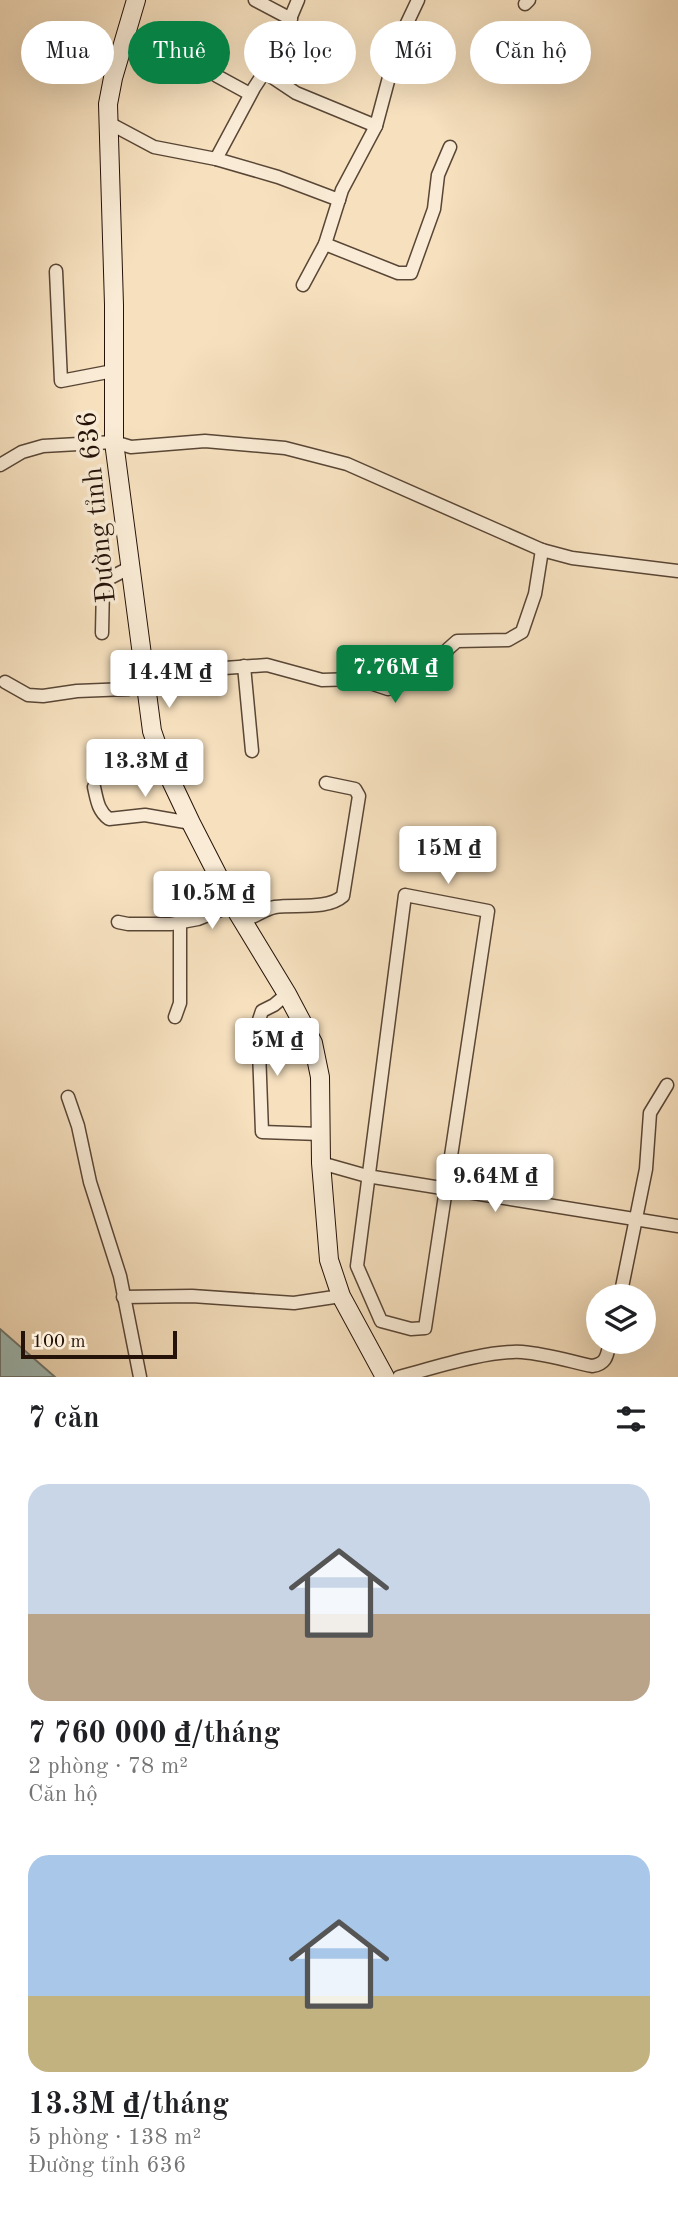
<!DOCTYPE html>
<html lang="vi">
<meta charset="utf-8">
<style>
:root{--surface:#fff;--page:#f2f2f2;--text:#202124;--muted:#757577;--accent:#0b8043}
body{margin:0;font-family:"Old Standard TT",serif;background:var(--page);color:var(--text);height:100vh;display:flex;flex-direction:column;font-size:26px;white-space:nowrap}
*{box-sizing:border-box;margin:0}
p{font-size:23px;color:var(--muted)}
.icon{flex:none;width:38px;height:38px;fill:none;stroke:currentColor;stroke-width:2;stroke-linecap:round;stroke-linejoin:round}
.map{position:relative;height:1377px;overflow:hidden}
.drawer{display:flex;flex-direction:column;background:var(--surface);flex:1}
.drawer>*{flex:none}
.banner{position:absolute;left:21px;top:21px;width:637px;height:63px;display:flex;gap:14px}
.tools{position:absolute;left:586px;top:1284px;display:grid;gap:14px}
.tools a{display:grid;place-items:center;width:70px;height:70px;border-radius:50%;background:var(--surface);box-shadow:0 7px 28px #0002;font-size:35px}
.scale{position:absolute;left:21px;bottom:18px;width:156px;box-sizing:border-box;padding-left:7px;border:4px solid #251209;border-top:0;font-size:19px;line-height:24px;white-space:nowrap;color:#251209;-webkit-text-stroke:5px #f9ebd5;paint-order:stroke}
.price{position:absolute;translate:-50% -60px;padding:0 16px;border-radius:7px;background:#fff;color:#222;font-size:23px;line-height:46px;filter:drop-shadow(0 2px 4px #0008)}
.price::after{content:'';position:absolute;left:50%;top:42px;width:21px;height:16px;margin-left:-10px;background:inherit;clip-path:polygon(0 0,100% 0,50% 100%)}
.price.active{background:var(--accent);color:#fff}
ul{padding:0;list-style:none}
li{display:grid;align-content:center;gap:14px;height:371px;padding:0 28px}
li span{display:grid;place-items:center;height:217px;border-radius:21px;color:#555}
li>.icon{margin-inline-start:auto}
span .icon{width:126px;height:126px;fill:#fffc;stroke-width:1}
li b{font-size:30px}
h2{display:flex;justify-content:space-between;align-items:center;height:84px;padding:0 28px;font-size:30px}
.pill{padding:0 24px;border-radius:32px;background:var(--surface);box-shadow:0 7px 28px #0002;font-size:24px;line-height:63px}
.pill.active{background:var(--accent);color:#fff}
.map>svg:first-child{display:block}
.water{fill:#9ebcb7;stroke:#6e7871;stroke-width:2}
.lines{fill:none;stroke-linecap:round;stroke-linejoin:round}
.street-casing{stroke:#594636;stroke-width:15}
.secondary-casing{stroke:#251209;stroke-width:20}
.street{stroke:#f9ebd5;stroke-width:12}
.secondary{stroke:#f9ebd5;stroke-width:18}
.labels{text-anchor:middle;dominant-baseline:central;stroke-width:7;stroke-linejoin:round;paint-order:stroke}
.street-label{font-size:28px;fill:#251209;stroke:#f9ebd5}
</style>
<div class="map">
<svg width="678" height="1377" viewBox="0 0 678 1377">
<rect width="100%" height="100%" fill="#f6e0be"/>
<filter id="stains"><feTurbulence type="fractalNoise" baseFrequency=".00286" numOctaves="4"/><feColorMatrix values="0 0 0 0 .2 0 0 0 0 .09 0 0 0 0 .02 0 0 0 .5 -.17"/></filter>
<radialGradient id="worn" r=".72"><stop offset=".6" stop-color="#630" stop-opacity="0"/><stop offset="1" stop-color="#630" stop-opacity=".3"/></radialGradient>
<!-- water -->
<path class="water" d="M0 1329 55 1377H0Z"/>
<g class="lines">
<!-- street casing -->
<g class="street-casing">
<g id="street">
<path d="M255 0 291 19"/>
<path d="M525 4 529 0"/>
<path d="M266 73 296 93 376 126"/>
<path d="M217 76 250 94"/>
<path d="M109 123 154 147 216 159 278 177 339 200"/>
<path d="M216 159 254 88 273 59 298 0"/>
<path d="M325 244 398 273H411L434 209 438 175 450 147"/>
<path d="M56 271 61 381 113 371"/>
<path d="M303 285 325 244 342 190 376 126 399 40 418 0"/>
<path d="M0 465 22 452 43 446 114 442 131 447 205 441 285 448 347 464 542 550 572 558 678 571"/>
<path d="M102 633 103 585 108 579 129 568"/>
<path d="M244 666 252 751"/>
<path d="M144 669 168 672 267 665 322 680 358 679 388 689 432 673 448 649 457 641 508 640 522 632 535 594 542 550"/>
<path d="M5 682 28 695 43 696 77 691 128 689 145 685"/>
<path d="M94 787C97 800 98 811 109 819L145 815 191 823"/>
<path d="M405 895 488 911 425 1328 411 1329 381 1321 357 1266Z"/>
<path d="M243 920C255 918 264 909 275 907 296 904 327 910 343 896L359 796 355 789 326 783"/>
<path d="M118 922 128 924H171L198 919 233 905"/>
<path d="M287 994 274 1005 262 1011 258 1023 262 1132 320 1134"/>
<path d="M175 1017 180 1003V923"/>
<path d="M68 1097 78 1126 90 1182 120 1276 140 1377"/>
<path d="M321 1163 367 1176 678 1226"/>
<path d="M123 1297 192 1296 294 1303 341 1296"/>
<path d="M620 1297 646 1169 650 1113 667 1085"/>
<path d="M399 1377C433 1368 488 1350 522 1352 546 1354 569 1361 592 1366 607 1364 607 1355 610 1342"/>
</g>
</g>
<!-- secondary casing -->
<g class="secondary-casing">
<path id="secondary" d="M136 0 113 78 108 104 114 305V442L152 731 164 766 191 823 233 905 287 994 313 1043 320 1077 321 1163 329 1260 341 1296 385 1377"/>
</g>
<!-- street -->
<use href="#street" class="street"/>
<!-- secondary -->
<use href="#secondary" class="secondary"/>
</g>
<g class="labels">
<!-- street labels -->
<g class="street-label">
<text transform="translate(98 507) rotate(-96)">Đường tỉnh 636</text>
</g>
</g>
<rect width="100%" height="100%" filter="url(#stains)"/>
<rect width="100%" height="100%" fill="url(#worn)"/>
</svg>
<div class="tools">
<a><svg class="icon" aria-label="layers" viewBox="0 0 24 24"><path d="M12 4l9 5-9 5-9-5zM3 14l9 5 9-5"/></svg></a>
</div>
<div class="scale">100 m</div>
<b class="price active" style="left:395px;top:705px">7.76M ₫</b>
<b class="price" style="left:169px;top:710px">14.4M ₫</b>
<b class="price" style="left:145px;top:799px">13.3M ₫</b>
<b class="price" style="left:448px;top:886px">15M ₫</b>
<b class="price" style="left:212px;top:931px">10.5M ₫</b>
<b class="price" style="left:277px;top:1078px">5M ₫</b>
<b class="price" style="left:495px;top:1214px">9.64M ₫</b>
<div class="banner">
<a class="pill">Mua</a>
<a class="pill active">Thuê</a>
<a class="pill">Bộ lọc</a>
<a class="pill">Mới</a>
<a class="pill">Căn hộ</a>
</div>
</div>
<section class="drawer">
<h2>7 căn<svg class="icon" aria-label="filters" viewBox="0 0 24 24"><path d="M4 7h16M4 17h16"/><circle cx="9" cy="7" r="2"/><circle cx="15" cy="17" r="2"/></svg></h2>
<ul>
<li><span style="background:linear-gradient(#c9d6e8 60%,#b9a48a 0)"><svg class="icon" aria-label="home" viewBox="0 0 24 24"><path d="M3 11l9-7 9 7M6 9v11h12V9"/></svg></span><div><b>7 760 000 ₫/tháng</b><p>2 phòng · 78 m²</p><p>Căn hộ</p></div></li>
<li><span style="background:linear-gradient(#a9c7e8 65%,#c2b280 0)"><svg class="icon" aria-label="home" viewBox="0 0 24 24"><path d="M3 11l9-7 9 7M6 9v11h12V9"/></svg></span><div><b>13.3M ₫/tháng</b><p>5 phòng · 138 m²</p><p>Đường tỉnh 636</p></div></li>
</ul>
</section>
